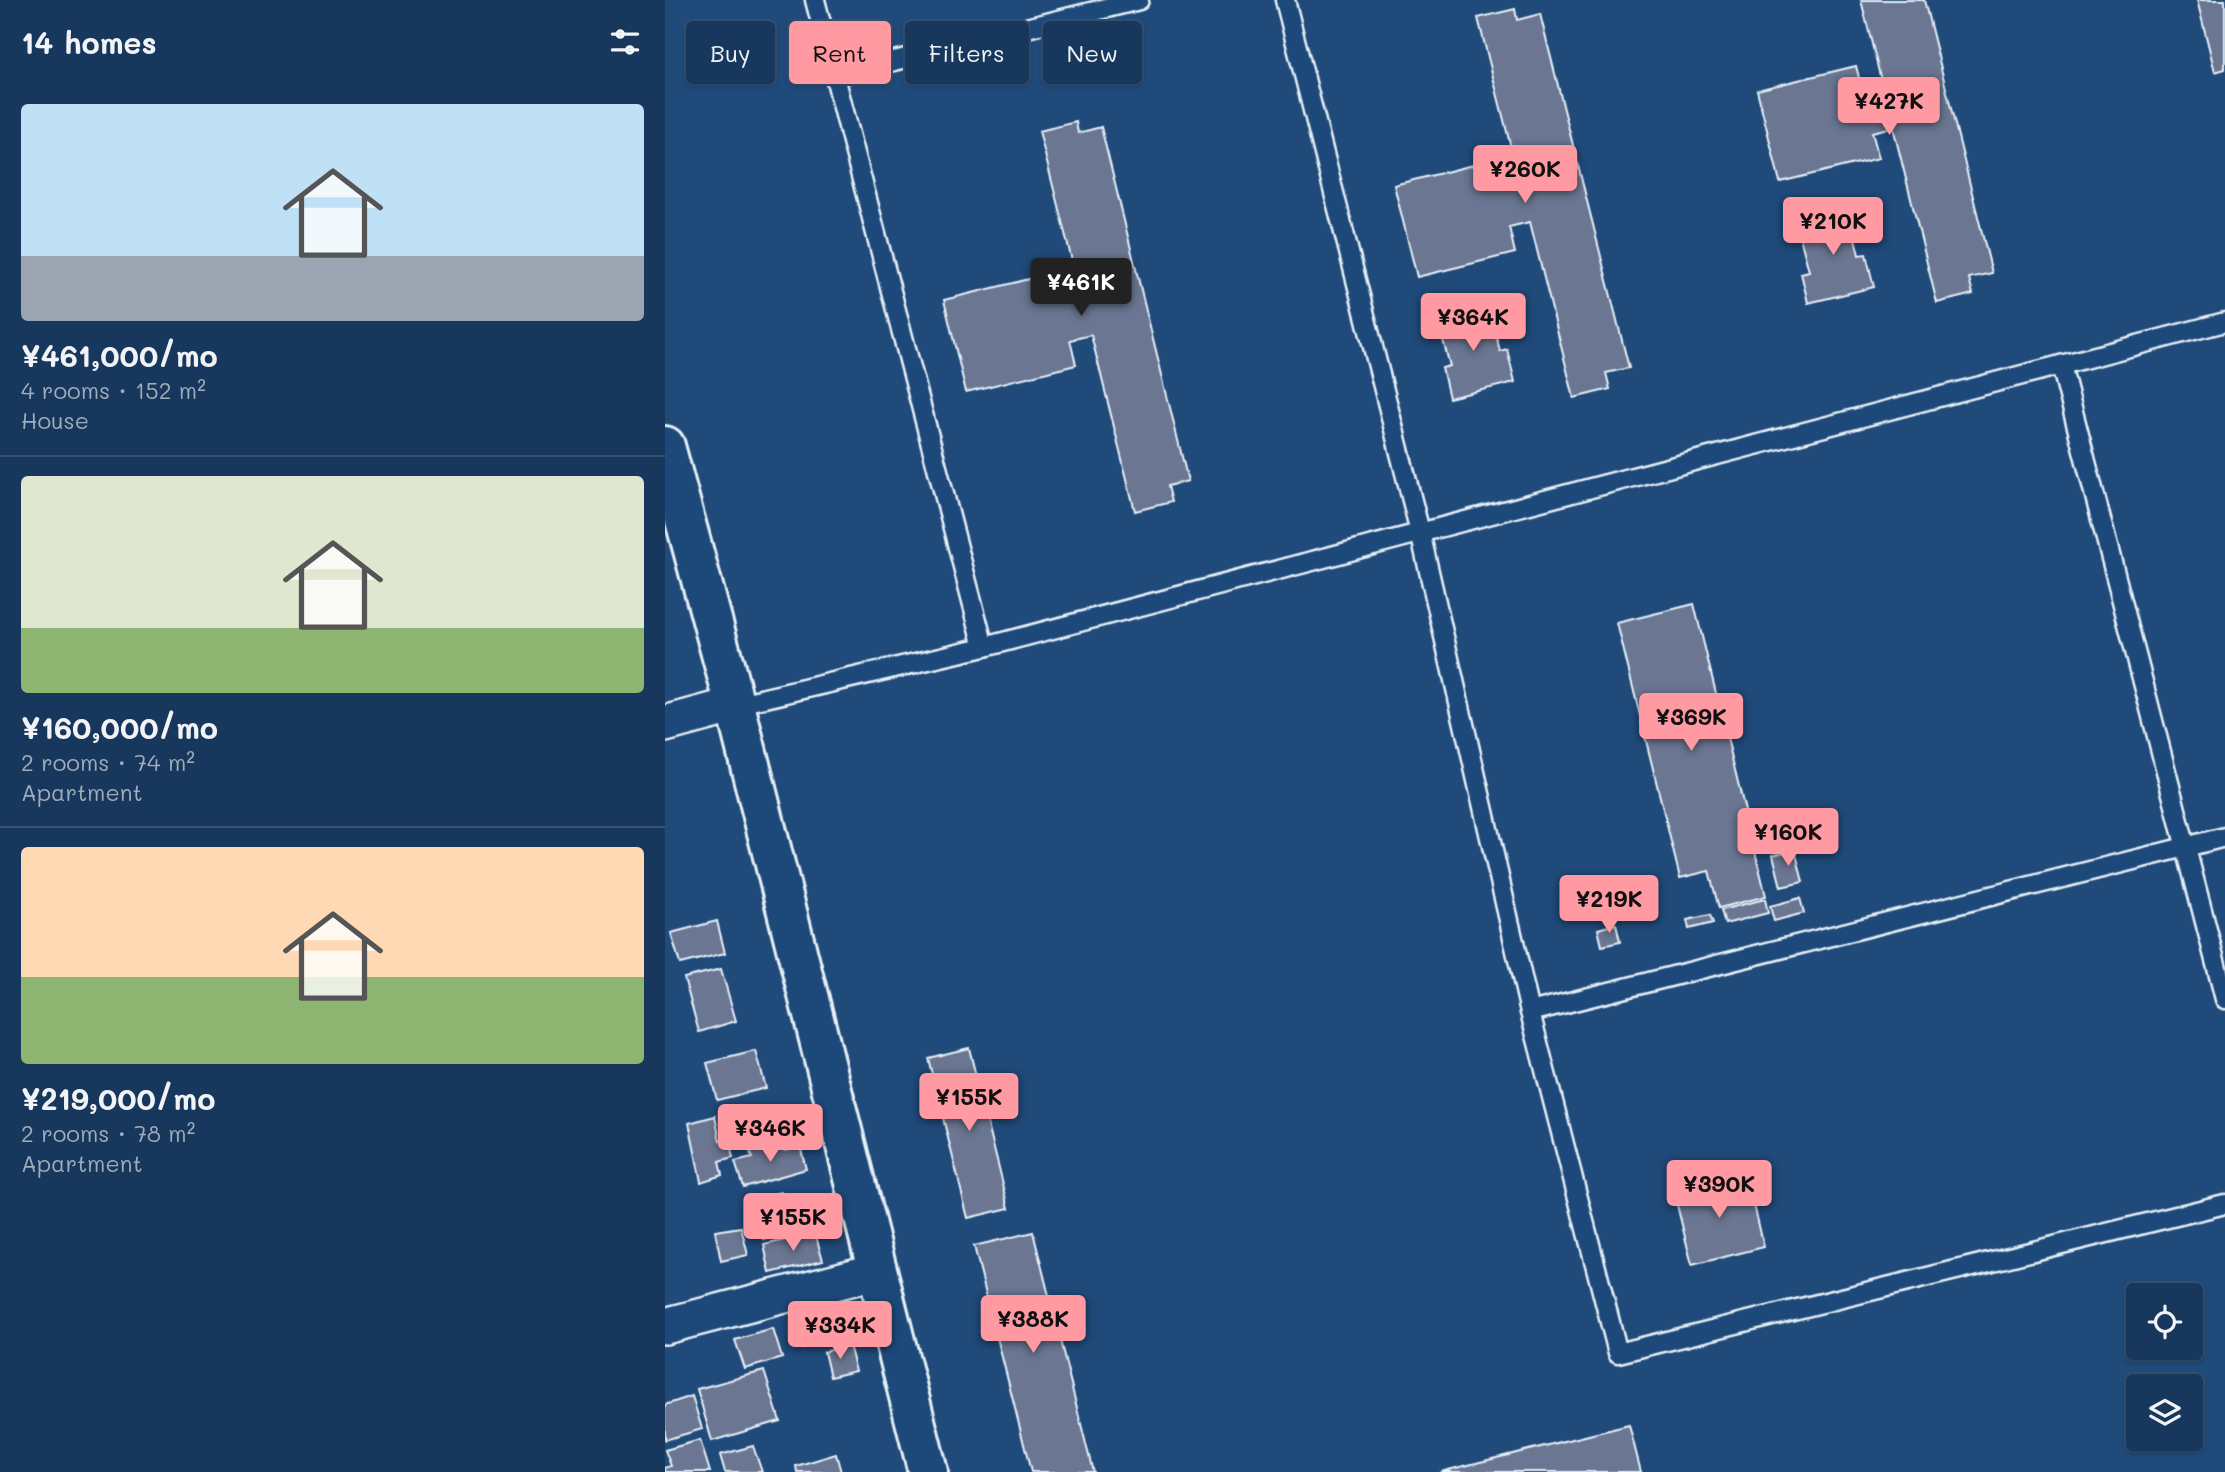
<!DOCTYPE html>
<meta charset="utf-8">
<style>
:root{--surface:#17385c;--page:#244365;--text:#f1f3f6;--muted:#9eacbb;--line:#365272;--accent:#ff9aa2}
body{margin:0;font-family:Mali,sans-serif;background:var(--page);color:var(--text);height:100vh;display:flex;flex-direction:column;font-size:26px;white-space:nowrap}
*{box-sizing:border-box;margin:0}
p{font-size:23px;color:var(--muted)}
.icon{flex:none;width:38px;height:38px;fill:none;stroke:currentColor;stroke-width:2;stroke-linecap:round;stroke-linejoin:round}
.map{position:relative;flex:1;overflow:hidden}
.drawer{display:flex;flex-direction:column;background:var(--surface);width:665px}
.drawer>*{flex:none}
.top-card{position:absolute;left:21px;top:21px;width:665px;height:63px;display:flex;gap:14px}
.controls{position:absolute;left:1461px;top:1283px;display:grid;gap:14px}
.controls a{display:grid;place-items:center;width:77px;height:77px;border-radius:7px;background:var(--surface);box-shadow:0 2px 5px #0004,0 0 0 2px var(--line);font-size:35px}
.price{position:absolute;translate:-50% -60px;padding:0 16px;border-radius:7px;background:var(--accent);color:#111;font-size:23px;line-height:46px;filter:drop-shadow(0 2px 4px #0008)}
.price::after{content:'';position:absolute;left:50%;top:42px;width:21px;height:16px;margin-left:-10px;background:inherit;clip-path:polygon(0 0,100% 0,50% 100%)}
.price.active{background:#222;color:#fff}
ul{padding:0;list-style:none}
li{display:grid;align-content:center;gap:14px;height:371px;padding:0 21px}
li+li{border-top:2px solid var(--line)}
li span{display:grid;place-items:center;height:217px;border-radius:7px;color:#555}
li>.icon{margin-inline-start:auto}
span .icon{width:126px;height:126px;fill:#fffc;stroke-width:1}
li b{font-size:30px}
h2{display:flex;justify-content:space-between;align-items:center;height:84px;padding:0 21px;font-size:30px}
.chip{padding:0 24px;border-radius:7px;background:var(--surface);box-shadow:0 2px 5px #0004,0 0 0 2px var(--line);font-size:24px;line-height:63px}
.chip.active{background:var(--accent);color:#111}
main{display:flex;flex:1;min-height:0}
.map>svg:first-child{display:block}
.building{fill:#6b7692;stroke:#e8f1f8;stroke-width:2}
.lines{fill:none;stroke-linecap:round;stroke-linejoin:round}
.service-casing{stroke:#e8f1f8;stroke-width:23}
.minor-casing{stroke:#e8f1f8;stroke-width:40}
.tertiary-casing{stroke:#e8f1f8;stroke-width:44}
.service{stroke:#1f4a7a;stroke-width:18}
.minor{stroke:#1f4a7a;stroke-width:35}
.tertiary{stroke:#1f4a7a;stroke-width:38}
</style>
<main>
<section class="drawer">
<h2>14 homes<svg class="icon" aria-label="filters" viewBox="0 0 24 24"><path d="M4 7h16M4 17h16"/><circle cx="9" cy="7" r="2"/><circle cx="15" cy="17" r="2"/></svg></h2>
<ul>
<li><span style="background:linear-gradient(#bfe0f5 70%,#9aa5b1 0)"><svg class="icon" aria-label="home" viewBox="0 0 24 24"><path d="M3 11l9-7 9 7M6 9v11h12V9"/></svg></span><div><b>¥461,000/mo</b><p>4 rooms · 152 m²</p><p>House</p></div></li>
<li><span style="background:linear-gradient(#dfe7d0 70%,#8fb573 0)"><svg class="icon" aria-label="home" viewBox="0 0 24 24"><path d="M3 11l9-7 9 7M6 9v11h12V9"/></svg></span><div><b>¥160,000/mo</b><p>2 rooms · 74 m²</p><p>Apartment</p></div></li>
<li><span style="background:linear-gradient(#ffd9b3 60%,#8fb573 0)"><svg class="icon" aria-label="home" viewBox="0 0 24 24"><path d="M3 11l9-7 9 7M6 9v11h12V9"/></svg></span><div><b>¥219,000/mo</b><p>2 rooms · 78 m²</p><p>Apartment</p></div></li>
</ul>
</section>
<div class="map">
<svg width="1560" height="1472" viewBox="0 0 1560 1472">
<rect width="100%" height="100%" fill="#1f4a7a"/>
<filter id="ink" filterUnits="userSpaceOnUse"><feTurbulence type="fractalNoise" baseFrequency=".0143" numOctaves="2"/><feDisplacementMap in="SourceGraphic" scale="14" xChannelSelector="R" yChannelSelector="G"/><feConvolveMatrix kernelMatrix="1 2 1 2 8 2 1 2 1" color-interpolation-filters="sRGB"/></filter>
<g filter="url(#ink)">
<!-- building -->
<g class="building">
<path d="M1196 0H1259L1327 273 1304 278 1308 294 1272 303 1228 127 1207 132 1214 158 1115 182 1092 90 1191 66 1198 93 1218 88Z"/>
<path d="M1532 0H1560V69L1550 72Z"/>
<path d="M850 9 852 20 875 14 964 368 941 373 945 389 909 398 865 222 844 227 850 253 752 277 729 185 828 160 834 188 855 183 813 18Z"/>
<path d="M411 122 413 133 436 127 523 481 502 486 506 502 470 511 426 335 405 340 411 365 301 392 279 300 388 273 395 301 416 296 374 131Z"/>
<path d="M1182 209 1186 223 1194 221 1197 232 1189 234 1194 255 1201 254 1209 287 1143 303 1136 273 1144 271 1131 222Z"/>
<path d="M823 305 835 351 842 349 850 382 784 398 777 368 785 366 772 318Z"/>
<path d="M1029 604 1101 896 1054 908 1044 871 1015 878 952 623Z"/>
<path d="M1130 850 1138 882 1116 887 1108 855Z"/>
<path d="M1135 898 1139 913 1109 921 1105 906Z"/>
<path d="M1100 899 1103 913 1060 924 1056 910Z"/>
<path d="M1045 915 1048 923 1024 929 1022 920Z"/>
<path d="M52 921 60 953 15 964 6 933Z"/>
<path d="M951 924 955 942 937 946 933 929Z"/>
<path d="M56 969 71 1021 34 1032 19 978Z"/>
<path d="M304 1048 344 1208 303 1218 263 1058Z"/>
<path d="M91 1051 101 1088 52 1100 42 1063Z"/>
<path d="M50 1116 55 1141 63 1137 68 1158 54 1162 57 1175 36 1182 24 1123Z"/>
<path d="M118 1142 120 1150 135 1146 141 1169 78 1187 70 1162 87 1158 84 1150Z"/>
<path d="M1082 1175 1099 1247 1027 1265 1009 1193Z"/>
<path d="M117 1192 127 1233 99 1240 88 1199Z"/>
<path d="M76 1227 83 1255 56 1261 50 1231Z"/>
<path d="M368 1232 428 1472H366L309 1246Z"/>
<path d="M150 1233 158 1260 105 1273 99 1245Z"/>
<path d="M170 1309 178 1338 135 1348 128 1320Z"/>
<path d="M108 1329 117 1358 80 1369 70 1340Z"/>
<path d="M184 1345 191 1371 165 1377 159 1352Z"/>
<path d="M99 1371 115 1421 47 1441 32 1389Z"/>
<path d="M27 1396 37 1429 0 1440V1405Z"/>
<path d="M964 1425 976 1472H775Z"/>
<path d="M35 1440 45 1472H0V1468L6 1466 0 1450Z"/>
<path d="M88 1446 97 1472H60L55 1455Z"/>
<path d="M171 1454 176 1472H132L131 1466Z"/>
</g>
<g class="lines">
<!-- service casing -->
<g class="service-casing">
<g id="service">
<path d="M150 0 319 647"/>
<path d="M620 0 755 532 865 1012 953 1353 1560 1204"/>
<path d="M169 76 474 0"/>
<path d="M1396 365 1560 999"/>
<path d="M70 705 319 647 1560 322"/>
<path d="M865 1012 1560 837"/>
</g>
</g>
<!-- minor casing -->
<g class="minor-casing">
<g id="minor">
<path d="M0 724 70 705"/>
<path d="M0 1326 212 1271"/>
</g>
</g>
<!-- tertiary casing -->
<g class="tertiary-casing">
<path id="tertiary" d="M0 446 70 705 263 1472"/>
</g>
<!-- service -->
<use href="#service" class="service"/>
<!-- minor -->
<use href="#minor" class="minor"/>
<!-- tertiary -->
<use href="#tertiary" class="tertiary"/>
</g>
</g>
</svg>
<div class="controls">
<a><svg class="icon" aria-label="locate" viewBox="0 0 24 24"><circle cx="12" cy="12" r="6"/><path d="M12 2v4M12 18v4M2 12h4M18 12h4"/></svg></a>
<a><svg class="icon" aria-label="layers" viewBox="0 0 24 24"><path d="M12 4l9 5-9 5-9-5zM3 14l9 5 9-5"/></svg></a>
</div>
<b class="price" style="left:1224px;top:137px">¥427K</b>
<b class="price" style="left:860px;top:205px">¥260K</b>
<b class="price" style="left:1168px;top:257px">¥210K</b>
<b class="price active" style="left:416px;top:318px">¥461K</b>
<b class="price" style="left:808px;top:353px">¥364K</b>
<b class="price" style="left:1026px;top:753px">¥369K</b>
<b class="price" style="left:1123px;top:868px">¥160K</b>
<b class="price" style="left:944px;top:935px">¥219K</b>
<b class="price" style="left:304px;top:1133px">¥155K</b>
<b class="price" style="left:105px;top:1164px">¥346K</b>
<b class="price" style="left:1054px;top:1220px">¥390K</b>
<b class="price" style="left:128px;top:1253px">¥155K</b>
<b class="price" style="left:368px;top:1355px">¥388K</b>
<b class="price" style="left:175px;top:1361px">¥334K</b>
<div class="top-card">
<a class="chip">Buy</a>
<a class="chip active">Rent</a>
<a class="chip">Filters</a>
<a class="chip">New</a>
</div>
</div>
</main>
